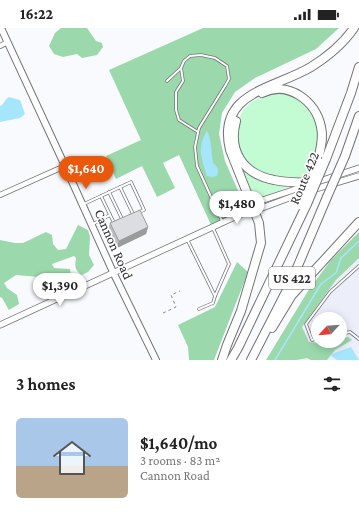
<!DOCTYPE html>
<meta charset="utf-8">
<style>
:root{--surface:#fff;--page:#f2f2f2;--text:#222;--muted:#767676;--line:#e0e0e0;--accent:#ea580c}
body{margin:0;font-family:"Crimson Pro",serif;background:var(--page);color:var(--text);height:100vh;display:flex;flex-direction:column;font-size:15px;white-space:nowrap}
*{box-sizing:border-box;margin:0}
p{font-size:13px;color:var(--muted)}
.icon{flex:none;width:22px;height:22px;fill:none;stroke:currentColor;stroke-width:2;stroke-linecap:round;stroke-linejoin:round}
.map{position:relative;height:332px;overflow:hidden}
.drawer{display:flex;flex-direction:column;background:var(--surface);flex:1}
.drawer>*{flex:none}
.needle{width:26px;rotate:244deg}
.buttons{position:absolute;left:311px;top:284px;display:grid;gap:8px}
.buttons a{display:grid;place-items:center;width:36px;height:36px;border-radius:50%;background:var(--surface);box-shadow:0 2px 10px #0003;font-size:20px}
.price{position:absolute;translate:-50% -34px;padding:0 9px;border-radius:14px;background:#fff;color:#222;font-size:13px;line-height:26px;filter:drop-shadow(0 1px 2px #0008)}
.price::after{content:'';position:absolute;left:50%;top:24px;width:12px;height:9px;margin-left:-6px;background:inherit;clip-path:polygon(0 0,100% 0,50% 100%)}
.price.current{background:var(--accent);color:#fff}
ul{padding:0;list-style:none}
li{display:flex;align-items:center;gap:12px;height:100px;padding:0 16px}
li+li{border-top:1px solid var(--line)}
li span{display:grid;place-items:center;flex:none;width:112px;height:80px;border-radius:6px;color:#555}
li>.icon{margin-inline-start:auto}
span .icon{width:48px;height:48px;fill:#fffc;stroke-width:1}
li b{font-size:17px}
h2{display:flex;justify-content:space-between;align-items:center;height:48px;padding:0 16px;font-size:17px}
.status{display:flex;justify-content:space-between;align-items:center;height:28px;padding:0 20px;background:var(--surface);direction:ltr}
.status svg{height:11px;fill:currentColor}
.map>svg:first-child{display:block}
.built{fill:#eceef9;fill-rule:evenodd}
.green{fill:#c3fcd3}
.forest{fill:#9bd9ad}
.water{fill:#a5e6fc}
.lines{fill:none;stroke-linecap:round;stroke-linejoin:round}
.stream{stroke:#a5e6fc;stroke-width:1.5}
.service-casing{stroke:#727376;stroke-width:3.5}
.minor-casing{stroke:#727376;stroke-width:6}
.tertiary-casing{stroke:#727376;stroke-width:7}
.secondary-casing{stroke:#727376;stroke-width:8}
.motorway-casing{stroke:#727376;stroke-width:10}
.path{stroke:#8b8b8d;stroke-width:1;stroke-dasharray:3 3;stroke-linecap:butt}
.service{stroke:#fff;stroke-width:2}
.minor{stroke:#fff;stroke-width:4.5}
.tertiary{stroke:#fff;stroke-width:5.5}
.secondary{stroke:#fff;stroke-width:6}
.motorway{stroke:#fff;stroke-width:8}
.motorway-bridge-casing{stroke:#727376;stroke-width:10;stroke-linecap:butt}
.motorway-bridge{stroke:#fff;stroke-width:8}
.wall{fill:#bdbec1}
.shaded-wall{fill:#9a9b9d}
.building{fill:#dcdde0;stroke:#9a9b9d}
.labels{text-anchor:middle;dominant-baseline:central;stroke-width:3.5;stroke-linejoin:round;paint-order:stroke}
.shield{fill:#fff;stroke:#6c6c6d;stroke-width:1}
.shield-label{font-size:13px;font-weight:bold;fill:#2d2d2e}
.street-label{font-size:14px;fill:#2d2d2e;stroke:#fff}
</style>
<div class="status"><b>16:22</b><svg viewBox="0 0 49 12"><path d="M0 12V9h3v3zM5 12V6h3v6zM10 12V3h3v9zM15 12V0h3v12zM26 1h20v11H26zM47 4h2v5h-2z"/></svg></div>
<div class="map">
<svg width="359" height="332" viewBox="0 0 359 332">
<rect width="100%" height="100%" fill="#f9fafd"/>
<!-- built -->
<path class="built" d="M359 230V332H283L303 297 336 252ZM318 291H340V313H318Z"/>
<!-- green -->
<g class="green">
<path d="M281 65 296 69 305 75 316 90 319 115 310 148 295 151 273 150 249 140 236 119 237 94 244 81 251 74 261 69 271 66Z"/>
<path d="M240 137C254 152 270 155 290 158L257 172 253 171Z"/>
</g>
<!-- forest -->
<g class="forest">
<path d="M61 0H87L96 13 102 15 103 19 97 27 82 30 77 26 63 29 54 26 49 18 55 5Z"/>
<path d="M203 0H339L316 21 255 50 235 64 222 85 219 106 225 133 247 183 212 199 179 127 163 135 175 160 157 169 142 138 116 151 106 128 141 112 109 42Z"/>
<path d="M78 197 88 202 90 209 89 227 94 237 88 244 82 247C74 242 75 238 76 230L74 228 52 236 54 240 70 241 71 247 65 251 69 258 64 262 53 265 55 262 49 250 43 254 39 249 16 247 4 255 7 260 17 267 19 276 9 282 2 270 0 269V212L15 215H23L46 204 52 207 53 216 58 222 66 221Z"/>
<path d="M359 204V230L336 252 302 299 309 314C322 316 328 313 340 313V311L348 309 352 312 335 322 327 332H311L307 330 296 332H266L308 263 331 232Z"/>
<path d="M237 234 248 244 214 332H189L188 319 178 297 215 279Z"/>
</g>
<!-- water -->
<g class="water">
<path d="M9 69 20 72 25 86 20 90 0 94V78C4 77 4 72 9 69Z"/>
<path d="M207 103C212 112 211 124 213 135 218 139 219 142 217 148L212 149 207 148C202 130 196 121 207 103Z"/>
<path d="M351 319 359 332H337L331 328 332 326Z"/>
</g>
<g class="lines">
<!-- stream -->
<path class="stream" d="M275 332 321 256 336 245 341 230 359 213"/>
<!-- service casing -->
<g class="service-casing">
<g id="service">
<path d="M167 53 181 40"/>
<path d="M198 104 179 92 176 82V64L183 53 181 40 184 33 190 28 201 27 215 30 227 38 229 51 225 58 199 100 195 119 197 138 222 193"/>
<path d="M120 159 133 186"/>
<path d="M109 164 122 191"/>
<path d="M101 168 114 195"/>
<path d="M84 176 131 154 144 182 139 184"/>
<path d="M93 196 110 187"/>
<path d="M187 211 215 268 229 236 213 200"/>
<path d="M199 281 213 275 215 268"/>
<path d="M340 306 350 304 359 311"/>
<path d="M318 310 312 312 306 296 330 264 359 238"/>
</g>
</g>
<!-- minor casing -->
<g class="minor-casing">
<g id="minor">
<path d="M0 18 8 14"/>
<path d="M0 167 65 138"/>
</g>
</g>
<!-- tertiary casing -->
<g class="tertiary-casing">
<g id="tertiary">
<path d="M254 180H262L302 165 359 148"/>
<path d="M0 297 254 180 260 173 359 140"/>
</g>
</g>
<!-- secondary casing -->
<g class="secondary-casing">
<path id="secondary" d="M1 0 65 138 113 244 156 332"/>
</g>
<!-- motorway casing -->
<g class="motorway-casing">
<g id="motorway">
<path d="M262 65C288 52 316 73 321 99 324 111 320 121 318 133"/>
<path d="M236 93C228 123 243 146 274 152 287 155 301 154 314 155"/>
<path d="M345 128 359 88"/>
<path d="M326 131 351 65 359 39"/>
<path d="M272 300 292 267 359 194"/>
<path d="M222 332 227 317 241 283 261 215 259 195 230 122C216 64 274 61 311 39 327 29 343 16 354 0"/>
<path d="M231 332 238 320 307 176"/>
<path d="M251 332 291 254 327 169"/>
</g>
</g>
<!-- path -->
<path class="path" d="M163 285 176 279 171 267 180 263"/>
<!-- service -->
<use href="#service" class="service"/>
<!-- minor -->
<use href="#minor" class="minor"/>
<!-- tertiary -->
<use href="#tertiary" class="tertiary"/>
<!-- secondary -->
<use href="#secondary" class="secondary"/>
<!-- motorway -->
<use href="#motorway" class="motorway"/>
<!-- motorway-bridge casing -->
<g class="motorway-bridge-casing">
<g id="motorway-bridge">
<path d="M327 169 345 128"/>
<path d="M307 176 326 131"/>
<path d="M302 178 318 133"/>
</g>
</g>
<!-- motorway-bridge -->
<use href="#motorway-bridge" class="motorway-bridge"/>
</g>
<!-- wall -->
<path class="wall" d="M110 195 148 199 146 206 117 220 108 201Z"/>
<!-- shaded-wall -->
<path class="shaded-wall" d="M148 199 146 206 117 220 119 213Z"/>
<!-- building -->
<path class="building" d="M140 182 148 199 119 213 110 195Z"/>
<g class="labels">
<!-- shield labels -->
<rect class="shield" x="269" y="239" width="46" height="22" rx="3"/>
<g class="shield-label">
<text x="292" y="250">US 422</text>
</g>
<!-- street labels -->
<g class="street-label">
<text transform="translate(304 150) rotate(-67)">Route 422</text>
<text transform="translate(114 216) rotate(66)">Cannon Road</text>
</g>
</g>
</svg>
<div class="buttons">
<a><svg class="needle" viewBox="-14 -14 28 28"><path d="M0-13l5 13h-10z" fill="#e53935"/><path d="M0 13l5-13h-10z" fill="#767676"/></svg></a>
</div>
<b class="price current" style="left:86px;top:162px">$1,640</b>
<b class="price" style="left:237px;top:197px">$1,480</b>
<b class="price" style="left:60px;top:279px">$1,390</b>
</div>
<section class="drawer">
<h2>3 homes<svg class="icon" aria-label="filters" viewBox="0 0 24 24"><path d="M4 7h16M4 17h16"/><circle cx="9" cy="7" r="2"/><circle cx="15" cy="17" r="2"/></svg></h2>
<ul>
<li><span style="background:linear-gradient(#a9c7e8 60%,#b9a48a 0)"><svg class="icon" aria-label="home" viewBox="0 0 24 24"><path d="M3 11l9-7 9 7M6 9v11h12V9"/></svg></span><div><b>$1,640/mo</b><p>3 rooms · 83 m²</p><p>Cannon Road</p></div></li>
</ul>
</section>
